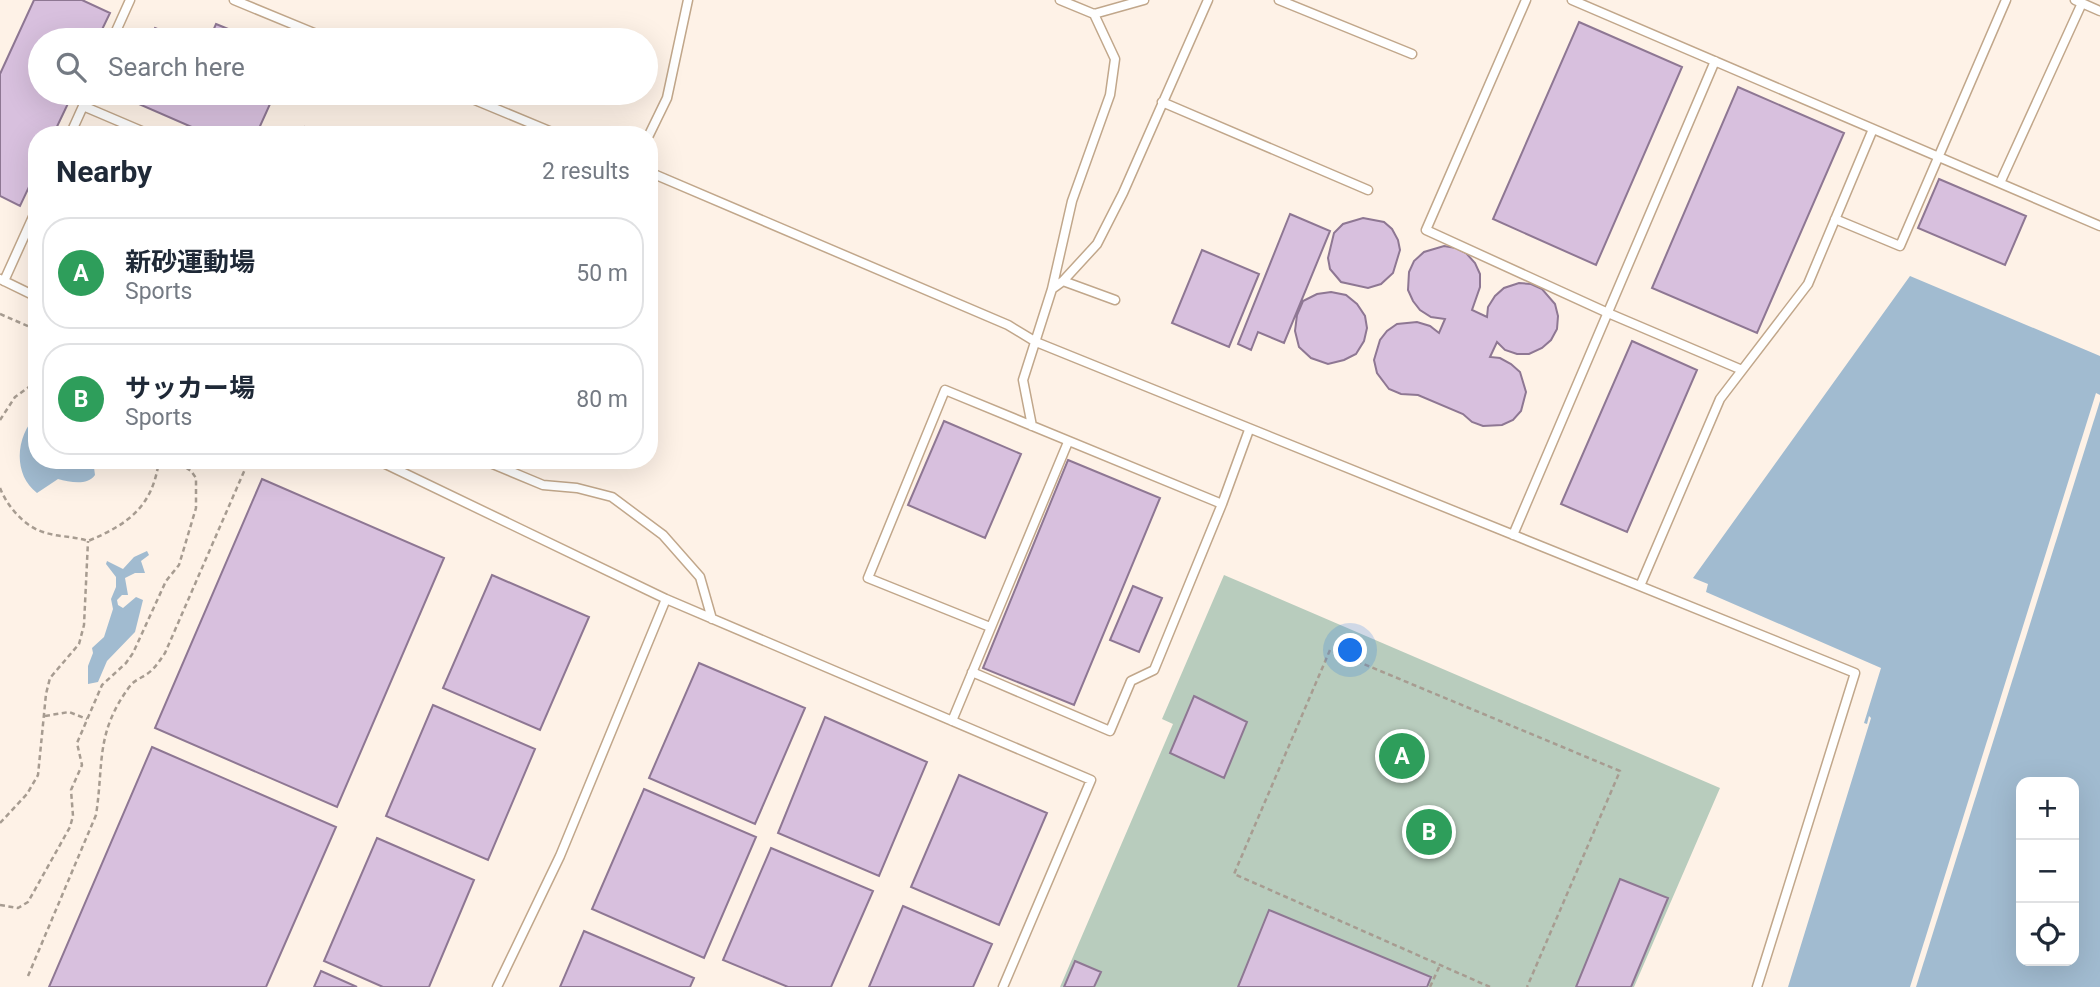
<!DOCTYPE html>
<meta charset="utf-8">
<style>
body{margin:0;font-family:Roboto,"Noto Sans JP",sans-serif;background:#f6f6f7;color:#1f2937}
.controls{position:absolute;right:21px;bottom:21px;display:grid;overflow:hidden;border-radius:14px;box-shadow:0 7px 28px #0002}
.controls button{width:63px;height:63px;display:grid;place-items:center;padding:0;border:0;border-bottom:2px solid #e0e1e3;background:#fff;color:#1f2937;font:35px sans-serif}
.you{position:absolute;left:1351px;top:651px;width:24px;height:24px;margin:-18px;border:5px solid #fff;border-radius:50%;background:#1a73e8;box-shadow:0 0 0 10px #1a73e833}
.badge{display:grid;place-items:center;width:46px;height:46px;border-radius:50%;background:#7c3aed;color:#fff;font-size:23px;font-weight:700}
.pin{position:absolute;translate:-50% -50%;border:4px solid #fff;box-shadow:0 2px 7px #0006}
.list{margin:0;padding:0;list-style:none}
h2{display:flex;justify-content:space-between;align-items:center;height:91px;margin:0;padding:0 28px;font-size:30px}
h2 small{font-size:23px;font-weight:400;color:#747a83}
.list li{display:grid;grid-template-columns:46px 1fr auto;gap:21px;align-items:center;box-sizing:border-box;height:112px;margin:0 14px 14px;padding:0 14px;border:2px solid #e0e1e3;border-radius:28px}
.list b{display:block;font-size:26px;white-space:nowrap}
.list p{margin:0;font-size:23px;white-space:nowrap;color:#747a83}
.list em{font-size:23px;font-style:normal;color:#747a83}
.icon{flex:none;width:38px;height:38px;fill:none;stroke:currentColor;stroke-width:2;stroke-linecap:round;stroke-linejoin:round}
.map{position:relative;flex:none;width:2100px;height:987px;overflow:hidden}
.search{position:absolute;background:#fff;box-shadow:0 7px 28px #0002;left:28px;top:28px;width:630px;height:77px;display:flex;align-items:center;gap:18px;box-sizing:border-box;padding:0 24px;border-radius:38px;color:#747a83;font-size:26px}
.panel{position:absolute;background:#fff;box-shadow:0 7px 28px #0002;left:28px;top:126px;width:630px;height:343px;border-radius:28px}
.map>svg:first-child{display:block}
.green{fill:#b8ccbd}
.water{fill:#a1bbd0;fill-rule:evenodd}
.pier{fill:#fef2e7}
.building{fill:#d8c0de;stroke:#8e7793;stroke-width:2}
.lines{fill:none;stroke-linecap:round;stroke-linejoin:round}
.lane-casing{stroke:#c1a78b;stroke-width:11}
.path{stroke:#a79c91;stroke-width:2.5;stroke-dasharray:5 3.5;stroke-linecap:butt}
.lane{stroke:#fff;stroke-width:8}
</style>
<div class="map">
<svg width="2100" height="987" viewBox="0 0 2100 987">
<rect width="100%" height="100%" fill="#fef2e7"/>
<path class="green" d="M1224,575L1720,788L1634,987H1060L1173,724L1162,719Z"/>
<path class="water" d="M1910,276L2100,356V987H1788L1871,718L1869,716L1867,724L1864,723L1881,668L1706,592L1708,584L1693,578ZM2021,782H2074V961H2021Z
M37,415V460H93L95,475C87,486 70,482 58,479L37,493C12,474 16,435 37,415Z
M147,551L149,555L141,561L145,573H135L125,578L128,595H122L117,600L118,605L123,608L136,597L143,600L135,632L107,661L98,682L88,684V666L93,653L92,648L104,637L113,609L111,599L116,587V577L106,564L107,561L123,569L134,557Z"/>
<path class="pier" d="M2096,393L2100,395V401L1916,987H1910Z"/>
<path class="building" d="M34,0H82L110,13L97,40H40V93H73L53,135H37V170L20,206L0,196V74Z
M1579,22L1682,67L1596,265L1493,219Z
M216,24L255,40H209Z
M155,28L184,40H150Z
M1738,87L1844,133L1757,333L1652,288Z
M127,93H275L256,135H210L125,98Z
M305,127L323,135H301Z
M1939,179L2026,216L2005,265L1918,228Z
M1290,214L1330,231L1284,343L1258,332L1251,350L1238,344Z
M1363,218L1384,222L1392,229L1398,240L1400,250L1393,273L1381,284L1368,288L1341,282L1330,269L1328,258L1334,233L1343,224Z
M1444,246L1456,248L1466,253L1475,263L1480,274V287L1472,310L1487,317L1488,307L1495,296L1504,288L1519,283L1531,284L1542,289L1555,304L1558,316L1557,329L1551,340L1542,348L1529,354H1517L1505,350L1497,342L1490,357L1500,358L1511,364L1520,372L1526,392L1521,411L1513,420L1502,425L1483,426L1472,422L1463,414L1418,395L1401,394L1389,389L1377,373L1374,360L1380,340L1387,331L1397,324L1417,322L1430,326L1439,333L1445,319L1431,317L1420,310L1413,301L1408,290L1409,272L1414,261L1424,252Z
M1202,250L1259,274L1229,347L1172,323Z
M1331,292L1346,295L1357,304L1365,316L1367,328L1364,341L1356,354L1344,360L1328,364L1311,358L1299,347L1295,331L1297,315L1303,301L1317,294Z
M1632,341L1697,370L1627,532L1561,504Z
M944,421L1021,454L985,538L908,505Z
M1068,460L1160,498L1074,705L983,668Z
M262,479L444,558L337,807L155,728Z
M492,575L589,617L540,730L443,688Z
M1133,586L1162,598L1139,652L1110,640Z
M699,663L805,708L755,824L649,778Z
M1194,696L1247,722L1224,778L1170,753Z
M433,705L535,749L488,860L386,816Z
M825,717L927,762L879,876L778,833Z
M152,747L336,827L266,987H49Z
M959,775L1047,813L999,925L911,887Z
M644,789L756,837L704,958L592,909Z
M377,838L474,880L429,987H383L324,961Z
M771,848L873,891L831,987H788L723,960Z
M1620,879L1668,898L1631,987H1576Z
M903,906L992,944L973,987H869Z
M1269,910L1431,977L1427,987H1238Z
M584,931L694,978L690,987H560Z
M1075,961L1101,972L1094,987H1064Z
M321,971L357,987H314Z"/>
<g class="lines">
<defs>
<path id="lane" d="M234,0L331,40
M1060,0L1094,14L1144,0
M1279,0L1412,54
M1526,0L1426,230L1608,313L1742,370
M1572,0L2100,226
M2075,0L2100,11
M112,40L130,0
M458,93L559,135
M1162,102L1368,190
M83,106L151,135
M70,135L89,93
M649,135L667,98L688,0
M649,172L1008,325L1036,342L1855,673L1757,987
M2000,183L2082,3
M1835,219L1900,246L2006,0
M0,279L37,297
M4,281L37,208
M1063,281L1115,300
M1052,289L1072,201L1110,95L1115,59L1094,14
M1032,426L1023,380L1052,289L1063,281L1097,244L1123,193L1208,0
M377,460L666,599L1091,780L1003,987
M483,460L543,485L577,488L612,497L663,535L700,577L712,619
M1513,535L1715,61
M1640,586L1720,399L1808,284L1873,129
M990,627L868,578L945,390L1222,504L1249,430
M972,672L1110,731L1131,681L1154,670L1222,504
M952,721L1068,442
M497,987L560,856L666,599"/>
</defs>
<use href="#lane" class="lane-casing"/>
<path class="path" d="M0,314L37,330
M0,420L15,397L37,381
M0,488C7,506 24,526 43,532C57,537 73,536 88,541C129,524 153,506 159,460
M45,716L69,712L87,719
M0,823L27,794L38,775L46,694L50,678L79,644L84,625L88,541
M0,905L18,908L28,902L70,827L73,816L71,790L82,765L77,743L102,685L126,663L133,653L166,581L179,565L196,508V478L191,471L174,460
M28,976L96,815C104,763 95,733 130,686C135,679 145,677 152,670C157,665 161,659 165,653L249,460
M1430,987L1440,965
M1490,987L1234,874L1330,650L1620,771L1527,987"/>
<use href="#lane" class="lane"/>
</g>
</svg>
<div class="controls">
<button>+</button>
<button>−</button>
<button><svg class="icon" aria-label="locate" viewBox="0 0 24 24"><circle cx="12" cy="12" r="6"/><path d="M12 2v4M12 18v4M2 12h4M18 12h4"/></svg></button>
</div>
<div class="you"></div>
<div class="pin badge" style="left:1402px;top:756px;background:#2e9e5b">A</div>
<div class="pin badge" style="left:1429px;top:832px;background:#2e9e5b">B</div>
<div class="search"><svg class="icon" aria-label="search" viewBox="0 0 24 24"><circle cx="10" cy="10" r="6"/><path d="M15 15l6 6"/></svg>Search here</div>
<section class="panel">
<h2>Nearby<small>2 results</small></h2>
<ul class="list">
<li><span class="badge" style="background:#2e9e5b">A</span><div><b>新砂運動場</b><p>Sports</p></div><em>50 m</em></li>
<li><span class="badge" style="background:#2e9e5b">B</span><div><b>サッカー場</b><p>Sports</p></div><em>80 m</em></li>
</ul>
</section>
</div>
